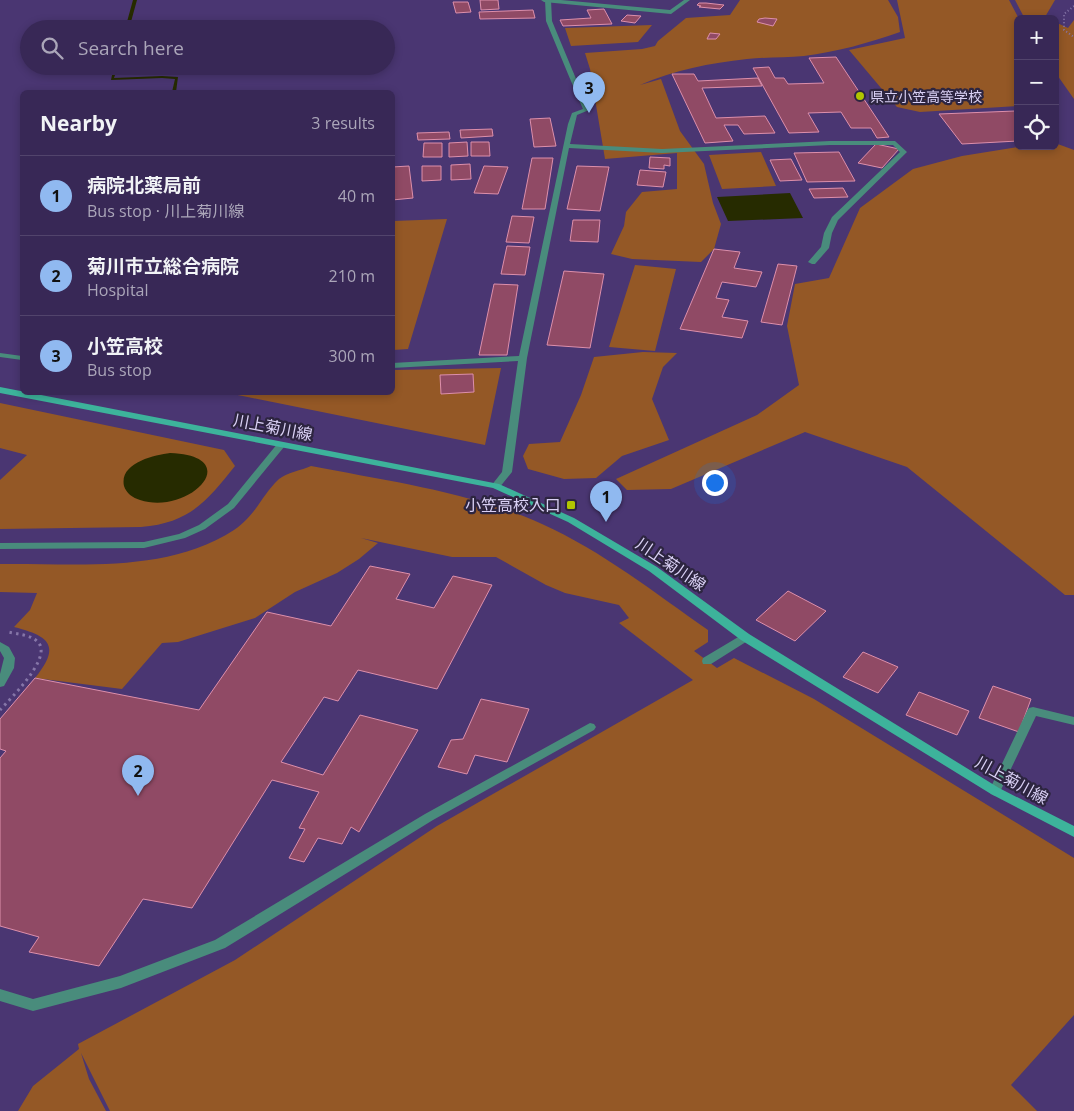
<!DOCTYPE html>
<meta charset="utf-8">
<style>
body{margin:0;font-family:"Open Sans","Noto Sans JP",sans-serif;background:#3f305c;color:#f1f3f6}
.controls{position:absolute;right:15px;top:15px;display:grid;overflow:hidden;border-radius:8px;box-shadow:0 2px 8px #0003}
.controls button{width:45px;height:45px;display:grid;place-items:center;padding:0;border:0;border-bottom:1px solid #52446c;background:#382856;color:#f1f3f6;font:25px sans-serif}
.you{position:absolute;left:714px;top:482px;width:18px;height:18px;margin:-12px;border:4px solid #fff;border-radius:50%;background:#1a73e8;box-shadow:0 0 0 8px #1a73e833}
.badge{display:grid;place-items:center;width:32px;height:32px;border-radius:50%;background:#90b9f0;color:#111;font-size:16px;font-weight:700}
.pin{position:absolute;translate:-50% -41px;filter:drop-shadow(0 1px 2px #0008)}
.pin::after{content:'';position:absolute;top:26px;width:18px;height:15px;background:inherit;clip-path:polygon(0 0,100% 0,50% 100%)}
.list{margin:0;padding:0;list-style:none}
h2{display:flex;justify-content:space-between;align-items:center;height:65px;margin:0;padding:0 20px;font-size:21px}
h2 small{font-size:16px;font-weight:400;color:#aba6b9}
.list li{display:grid;grid-template-columns:32px 1fr auto;gap:15px;align-items:center;box-sizing:border-box;height:80px;padding:0 20px;border-top:1px solid #52446c}
.list b{display:block;font-size:19px;white-space:nowrap}
.list p{margin:0;font-size:16px;white-space:nowrap;color:#aba6b9}
.list em{font-size:16px;font-style:normal;color:#aba6b9}
.icon{flex:none;width:28px;height:28px;fill:none;stroke:currentColor;stroke-width:2;stroke-linecap:round;stroke-linejoin:round}
.map{position:relative;flex:none;width:1074px;height:1111px;overflow:hidden}
.search{position:absolute;background:#382856;box-shadow:0 2px 8px #0003;left:20px;top:20px;width:375px;height:55px;display:flex;align-items:center;gap:12px;box-sizing:border-box;padding:0 18px;border-radius:28px;color:#aba6b9;font-size:19px}
.panel{position:absolute;background:#382856;box-shadow:0 2px 8px #0003;left:20px;top:90px;width:375px;height:305px;border-radius:8px}
.map>svg:first-child{display:block}
.green{fill:#945826}
.water{fill:#262b00}
.lines{fill:none;stroke-linecap:round;stroke-linejoin:round}
.stream{fill:#262b00;fill-rule:evenodd}
.building{fill:#904a65;stroke:#dd8fab}
.path-far1{stroke:#8676a8;stroke-width:2;stroke-dasharray:1 2.5;stroke-linecap:butt}
.path{stroke:#8676a8;stroke-width:3;stroke-dasharray:2.5 4;stroke-linecap:butt}
.service{fill:#498c7c;fill-rule:evenodd}
.minor{fill:#498c7c;fill-rule:evenodd}
.tertiary{fill:#498c7c;fill-rule:evenodd}
.secondary{fill:#3db39b;fill-rule:evenodd}
.poi-dot{fill:#b1c500;stroke:#2d2540;stroke-width:2}
.labels{text-anchor:middle;dominant-baseline:central;stroke-width:4.5;stroke-linejoin:round;paint-order:stroke}
.far-poi-label{font-size:14px;fill:#dad1f5;stroke:#2d2540;text-anchor:start}
.street-label{font-size:16px;fill:#dad1f5;stroke:#2d2540}
.poi-label{font-size:16px;fill:#dad1f5;stroke:#2d2540;text-anchor:end}
</style>
<div class="map">
<svg width="1074" height="1111" viewBox="0 0 1074 1111">
<rect width="100%" height="100%" fill="#4a3672"/>
<path class="green" d="M740,0H888L898,17L900,32C869,43 836,52 804,56C785,58 766,57 747,59C710,63 674,70 640,85L661,79L680,131L704,164L713,203L721,224L714,249L701,262L632,259L611,254L624,226L626,212L642,192L677,189V153L605,159L590,69L585,53L642,49L655,46L658,41L686,18L730,15Z
M897,0H1009L1019,19L1018,106L920,112L897,107L849,50L905,38Z
M1015,0H1055L1045,17L1049,19H1025Z
M1074,20V99L1055,72V22L1068,28Z
M652,25L638,42L571,46L565,28Z
M1055,143L1074,150V595H1065L907,467L805,432L671,489L627,490L616,479L757,415L799,385L787,326L795,284L829,278L860,208L913,169L962,156L1024,146H1055Z
M761,152L776,186L722,189L709,155Z
M447,219L408,349L393,350V221Z
M635,265L676,269L655,351L609,347Z
M643,352L677,353L663,367L652,399L669,440L622,456L596,478L564,479L528,469L523,456L529,444L560,442L581,395L594,357Z
M501,368L485,445L228,393L392,392L393,370Z
M0,403L224,450L235,466C207,501 190,523 141,527L0,529V480L27,455L0,448Z
M311,466C388,481 470,492 542,524C602,551 655,593 708,630V642L694,651L717,668L734,658L814,699L1074,858V1015L1011,1085L1037,1111H110L81,1053L89,1079L106,1111H18L33,1086L79,1049L78,1044L235,960L437,826L693,680L619,623L629,618L619,605L565,593L546,585L496,557H452L361,538L378,543L359,559L337,573L295,592L255,618L178,642L162,643L122,689L35,678C61,646 50,636 14,627L30,610L37,593L0,592V564C78,563 165,574 234,530C257,514 261,496 279,479C286,473 302,470 311,466Z"/>
<path class="water" d="M790,193L803,218L728,221L717,197Z
M170,453C247,456 189,516 140,500C133,498 126,493 124,486C119,463 154,455 170,453Z"/>
<g class="lines">
<path class="stream" d="M133,0H137L129,29H125Z
M114,66H118L114,78L162,76L178,77L176,92H172L175,79L162,78L111,80Z"/>
</g>
<path class="building" d="M480,0H498L499,9L481,10Z
M453,2H468L471,12L456,13Z
M699,3H706L724,5L720,9L699,7L701,6L697,5Z
M604,9L612,24L563,26L560,20L591,18L587,10Z
M533,10L535,18L480,19L479,12Z
M627,15L641,16L635,23L621,21Z
M765,18L777,19L773,26L757,22L759,19Z
M710,33L720,34L716,39H707Z
M836,57L889,137L877,138L871,128H851L841,112L808,113L819,132L789,133L753,68L769,67L775,78H784L788,84L824,83L809,58Z
M672,74H694L698,81L758,78L762,86L702,88L716,118L765,116L775,133L744,134L738,125H724L733,141L705,143Z
M1015,111L1018,114V141L962,144L939,114Z
M550,118L556,146L534,147L530,119Z
M492,129L493,136L461,138L460,130Z
M449,132L450,139L418,140L417,133Z
M467,142L468,156L449,157V143Z
M471,142H489L490,156H471Z
M424,143H442V157H423Z
M876,144L899,149L882,168L858,163Z
M839,152L855,181L807,182L794,153Z
M650,157L670,158V166L664,165V169L649,168Z
M532,158H553L545,209H522Z
M791,159L802,180L780,181L770,160Z
M470,164L471,179L451,180V165Z
M409,166L413,198L392,200V167Z
M422,166H441V180L422,181Z
M484,166L508,167L498,194L474,193Z
M577,166L609,167L600,211L567,209Z
M640,170L666,172L663,187L637,185Z
M843,188L848,197L814,198L809,189Z
M512,216L534,217L529,243L506,242Z
M573,220H600L598,242L570,241Z
M507,246L530,247L525,275L501,274Z
M714,249L740,252L734,268L762,272L756,287L722,282L716,298L729,300L722,317L748,321L742,338L680,329Z
M778,264L797,266L782,325L761,322Z
M564,271L604,274L590,348L547,345Z
M494,284L518,285L507,355H479Z
M473,374L474,392L441,394L440,375Z
M370,566L410,574L396,599L434,608L453,576L492,585L437,689L358,670L338,701L324,697L281,762L323,775L360,715L418,730L359,832L351,827L342,844L318,838L304,862L289,858L305,829L299,828L319,792L272,780L192,908L143,899L99,966L29,952L39,937L0,926V758L6,751L0,749V719L35,678L199,710L267,612L331,626Z
M788,591L826,611L795,641L756,620Z
M863,652L898,667L878,693L843,677Z
M993,686L1031,699L1019,732L979,718Z
M919,692L969,711L957,735L906,715Z
M481,699L529,709L507,762L475,755L467,774L438,767L451,740L463,739Z"/>
<g class="lines">
<path class="path-far1" d="M1074,6L1064,14V30L1074,37"/>
<path class="path" d="M0,710C11,698 48,662 40,645C35,635 17,634 8,632"/>
<path class="service" d="M281,442L286,445L284,447L234,508L205,529L185,538L144,548L0,549V543L144,542L179,534L199,525L228,504L278,443Z
M745,633L749,634L750,637L749,640L711,664H703L702,661L703,658Z
M0,642L9,647L15,658L14,668L4,686L0,687V674L4,658L0,651Z
M590,723L594,724L596,727L594,730L433,820L225,948L121,988L33,1011L0,1001V989L33,999L120,976L215,940L425,814Z"/>
<path class="minor" d="M541,0H561L670,10L684,0H690L671,14L544,2Z
M571,72L574,74L589,110L577,115L570,144L662,149L830,141H895L907,152L838,220L832,233L829,248L815,264H812L808,262L821,247L824,233L832,217L900,152L893,145H830L662,153L569,148L527,358L512,472L499,488L496,489L491,486L502,472L518,361L392,368V363L519,356L568,124L572,113L583,109L568,74Z
M0,353L22,356V360L0,357Z
M1033,707L1074,717V725L1036,716L999,794L995,796L991,794L989,791L1027,711L1029,708Z"/>
<path class="tertiary" d="M545,0H551L552,21L574,74L573,75L568,74L546,21Z"/>
<path class="secondary" d="M0,387L499,484L574,518L657,567L749,634L999,788L1074,826V837L991,794L741,640L649,571L568,522L493,488L0,393Z"/>
</g>
<g class="poi-dot">
<circle cx="860" cy="96" r="5"/>
<rect x="566" y="500" width="10" height="10" rx="2.5"/>
</g>
<g class="labels">
<g class="far-poi-label">
<text x="870" y="96">県立小笠高等学校</text>
</g>
<g class="street-label">
<text transform="translate(273 427) rotate(11)">川上菊川線</text>
<text transform="translate(671 564) rotate(34)">川上菊川線</text>
<text transform="translate(1012 780) rotate(29)">川上菊川線</text>
</g>
<g class="poi-label">
<text x="561" y="505">小笠高校入口</text>
</g>
</g>
</svg>
<div class="controls">
<button>+</button>
<button>−</button>
<button><svg class="icon" aria-label="locate" viewBox="0 0 24 24"><circle cx="12" cy="12" r="6"/><path d="M12 2v4M12 18v4M2 12h4M18 12h4"/></svg></button>
</div>
<div class="you"></div>
<div class="pin badge" style="left:606px;top:522px">1</div>
<div class="pin badge" style="left:138px;top:796px">2</div>
<div class="pin badge" style="left:589px;top:113px">3</div>
<div class="search"><svg class="icon" aria-label="search" viewBox="0 0 24 24"><circle cx="10" cy="10" r="6"/><path d="M15 15l6 6"/></svg>Search here</div>
<section class="panel">
<h2>Nearby<small>3 results</small></h2>
<ul class="list">
<li><span class="badge">1</span><div><b>病院北薬局前</b><p>Bus stop · 川上菊川線</p></div><em>40 m</em></li>
<li><span class="badge">2</span><div><b>菊川市立総合病院</b><p>Hospital</p></div><em>210 m</em></li>
<li><span class="badge">3</span><div><b>小笠高校</b><p>Bus stop</p></div><em>300 m</em></li>
</ul>
</section>
</div>
